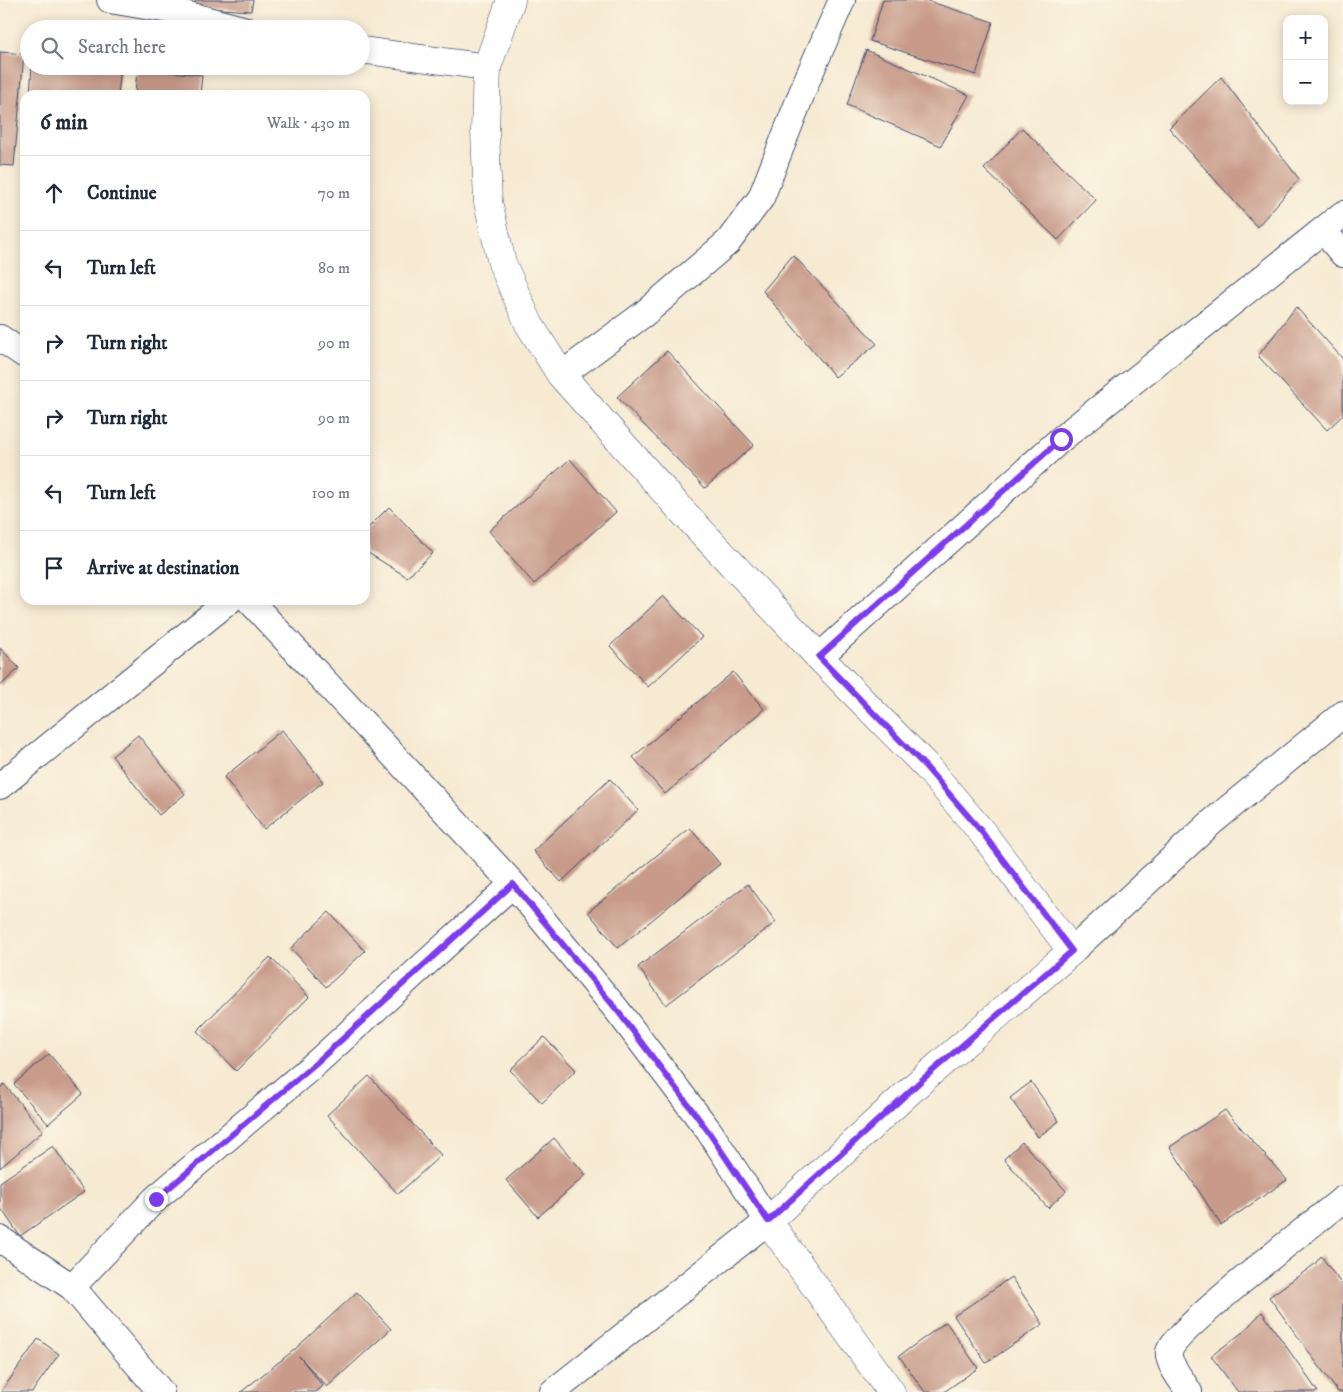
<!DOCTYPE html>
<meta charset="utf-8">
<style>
body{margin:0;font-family:"IM FELL DW Pica",serif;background:#f6f6f7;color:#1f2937}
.controls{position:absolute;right:15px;top:15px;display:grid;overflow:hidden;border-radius:10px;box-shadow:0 2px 12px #0003}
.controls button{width:45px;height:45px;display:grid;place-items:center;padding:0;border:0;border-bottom:1px solid #e0e1e3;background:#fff;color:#1f2937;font:25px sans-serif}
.stop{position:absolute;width:15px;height:15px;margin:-11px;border:4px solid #7c3aed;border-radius:50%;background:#fff}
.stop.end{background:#7c3aed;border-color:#fff;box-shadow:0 1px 5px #0008}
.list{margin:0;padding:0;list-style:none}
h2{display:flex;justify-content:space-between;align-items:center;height:65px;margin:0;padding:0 20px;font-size:21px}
h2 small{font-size:16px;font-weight:400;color:#747a83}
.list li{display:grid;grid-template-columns:32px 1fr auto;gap:15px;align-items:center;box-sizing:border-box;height:75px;padding:0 20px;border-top:1px solid #e0e1e3}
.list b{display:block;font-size:19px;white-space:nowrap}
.list em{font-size:16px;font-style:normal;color:#747a83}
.icon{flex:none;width:28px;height:28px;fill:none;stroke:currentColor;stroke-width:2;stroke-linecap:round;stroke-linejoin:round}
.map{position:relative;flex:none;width:1343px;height:1392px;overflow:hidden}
.search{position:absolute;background:#fff;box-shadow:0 2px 12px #0003;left:20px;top:20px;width:350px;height:55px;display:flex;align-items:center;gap:12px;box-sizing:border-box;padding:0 18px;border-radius:28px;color:#747a83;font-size:19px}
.panel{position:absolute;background:#fff;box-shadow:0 2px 12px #0003;left:20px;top:90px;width:350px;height:515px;border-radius:15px}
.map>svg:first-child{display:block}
.building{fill:#c79a89}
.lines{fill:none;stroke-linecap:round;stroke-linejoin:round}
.minor-casing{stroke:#3c4b6f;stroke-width:28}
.tertiary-casing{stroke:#3c4b6f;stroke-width:29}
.minor{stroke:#fff;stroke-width:26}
.tertiary{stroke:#fff;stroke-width:28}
.route{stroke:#7c3aed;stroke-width:6}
</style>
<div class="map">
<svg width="1343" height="1392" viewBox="0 0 1343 1392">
<rect width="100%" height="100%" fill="#fcf5e5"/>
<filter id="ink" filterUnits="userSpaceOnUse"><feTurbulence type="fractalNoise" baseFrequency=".02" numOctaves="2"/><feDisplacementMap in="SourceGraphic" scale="10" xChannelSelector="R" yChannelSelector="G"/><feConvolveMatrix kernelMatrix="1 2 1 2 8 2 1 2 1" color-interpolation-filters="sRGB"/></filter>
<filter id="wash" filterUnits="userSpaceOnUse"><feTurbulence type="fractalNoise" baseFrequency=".0096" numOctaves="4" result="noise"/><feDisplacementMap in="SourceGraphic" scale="20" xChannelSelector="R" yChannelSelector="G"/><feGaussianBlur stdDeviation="1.12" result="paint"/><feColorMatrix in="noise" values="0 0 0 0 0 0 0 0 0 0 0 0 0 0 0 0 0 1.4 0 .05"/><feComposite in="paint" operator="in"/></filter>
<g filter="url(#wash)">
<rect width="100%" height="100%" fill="#f6ead2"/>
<g id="blocks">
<path class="building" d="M196,0H253L251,11L194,7Z
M883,0H925L993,22L976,75L870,41Z
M866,50L969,95L941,146L847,105Z
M0,52L24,54L14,166L0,165Z
M32,66H98L121,68L118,95H30Z
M137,69L202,75L200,95H135Z
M1221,77L1299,179L1257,227L1169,128Z
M1022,128L1096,200L1058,240L984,169Z
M793,255L877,344L835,377L763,291Z
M1296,307L1343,359V415L1327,430L1258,356Z
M667,351L754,445L705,488L617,397Z
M570,459L616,512L534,584L489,531Z
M389,507L433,553L407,577L365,551V531Z
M663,596L702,637L648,687L610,646Z
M0,648L19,668L0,686Z
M733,672L764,709L665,794L633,757Z
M282,730L323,782L264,829L224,777Z
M138,735L185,794L159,815L112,756Z
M610,779L638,810L561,882L533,851Z
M690,828L720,864L618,948L588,912Z
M748,884L776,922L666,1005L638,967Z
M329,912L365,951L326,987L291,948Z
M270,957L309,997L236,1071L197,1031Z
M544,1037L576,1070L542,1103L510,1070Z
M49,1054L83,1094L48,1124L14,1084Z
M369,1076L441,1155L398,1194L327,1115Z
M1031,1082L1059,1121L1038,1137L1010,1098Z
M4,1084L43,1131L0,1168V1088Z
M1225,1110L1287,1180L1221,1225L1170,1147Z
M554,1138L586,1175L538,1217L506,1180Z
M1022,1142L1066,1191L1048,1208L1004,1159Z
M53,1146L84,1192L20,1236L0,1207V1182Z
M1321,1256L1343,1286V1392H1338L1269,1297L1315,1264Z
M1011,1277L1043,1324L986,1363L954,1316Z
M357,1292L391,1329L327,1387L299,1356L323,1386L316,1392H241L294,1350Z
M1262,1312L1318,1392H1238L1211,1356L1243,1332Z
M946,1322L978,1368L944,1392H925L899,1356Z
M38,1339L59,1354L32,1392H1Z"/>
</g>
</g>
<g filter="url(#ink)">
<use href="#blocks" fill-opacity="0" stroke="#3c4b6f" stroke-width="1"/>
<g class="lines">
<defs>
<path id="minor" d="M110,0L169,10L243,29
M361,50L487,67
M1323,230L1343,254
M0,338L25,355
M561,375L645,313L728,242L761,198L807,80L842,0
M249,600L513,884L617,1010L709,1131L768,1221L553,1392
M819,657L1061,439L1343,214
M0,786L230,600
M1072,951L1212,822L1343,714
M0,1239L72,1287L161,1392
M72,1287L155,1199L316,1063L513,884
M1189,1392C1184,1383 1167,1363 1169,1352C1174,1330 1317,1221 1343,1199"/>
<path id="tertiary" d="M511,0L487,67L485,132L488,202L502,263L529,324L561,375L682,511L819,657L927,767L981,831L1072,951L923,1079L768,1221L891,1392"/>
</defs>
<use href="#minor" class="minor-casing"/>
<use href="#tertiary" class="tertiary-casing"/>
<use href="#minor" class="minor"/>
<use href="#tertiary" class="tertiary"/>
</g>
</g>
<g class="lines" filter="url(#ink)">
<path class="route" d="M156,1199L316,1063L513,884L617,1010L708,1131L768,1221L923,1079L1072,951L981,831L926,767L819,657L1061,439"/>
</g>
</svg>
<div class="controls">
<button>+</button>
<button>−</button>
</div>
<div class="stop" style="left:1061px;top:439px"></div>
<div class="stop end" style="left:156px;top:1199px"></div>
<div class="search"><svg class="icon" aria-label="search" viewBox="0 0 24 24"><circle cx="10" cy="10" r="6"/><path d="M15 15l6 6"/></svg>Search here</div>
<section class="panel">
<h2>6 min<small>Walk · 430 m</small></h2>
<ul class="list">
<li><svg class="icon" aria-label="ahead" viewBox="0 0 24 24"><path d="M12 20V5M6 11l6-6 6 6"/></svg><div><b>Continue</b></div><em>70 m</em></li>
<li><svg class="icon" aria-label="left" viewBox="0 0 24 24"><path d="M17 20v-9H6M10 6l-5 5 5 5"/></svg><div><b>Turn left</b></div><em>80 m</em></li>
<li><svg class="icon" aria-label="right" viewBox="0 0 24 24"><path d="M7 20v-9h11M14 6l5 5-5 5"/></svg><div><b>Turn right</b></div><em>90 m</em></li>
<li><svg class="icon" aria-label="right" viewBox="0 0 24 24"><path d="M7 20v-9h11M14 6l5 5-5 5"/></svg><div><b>Turn right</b></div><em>90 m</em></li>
<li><svg class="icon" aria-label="left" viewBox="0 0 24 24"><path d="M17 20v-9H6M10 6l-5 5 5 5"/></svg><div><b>Turn left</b></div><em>100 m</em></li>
<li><svg class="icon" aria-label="arrive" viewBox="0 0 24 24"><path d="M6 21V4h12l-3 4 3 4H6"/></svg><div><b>Arrive at destination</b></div></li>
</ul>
</section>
</div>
